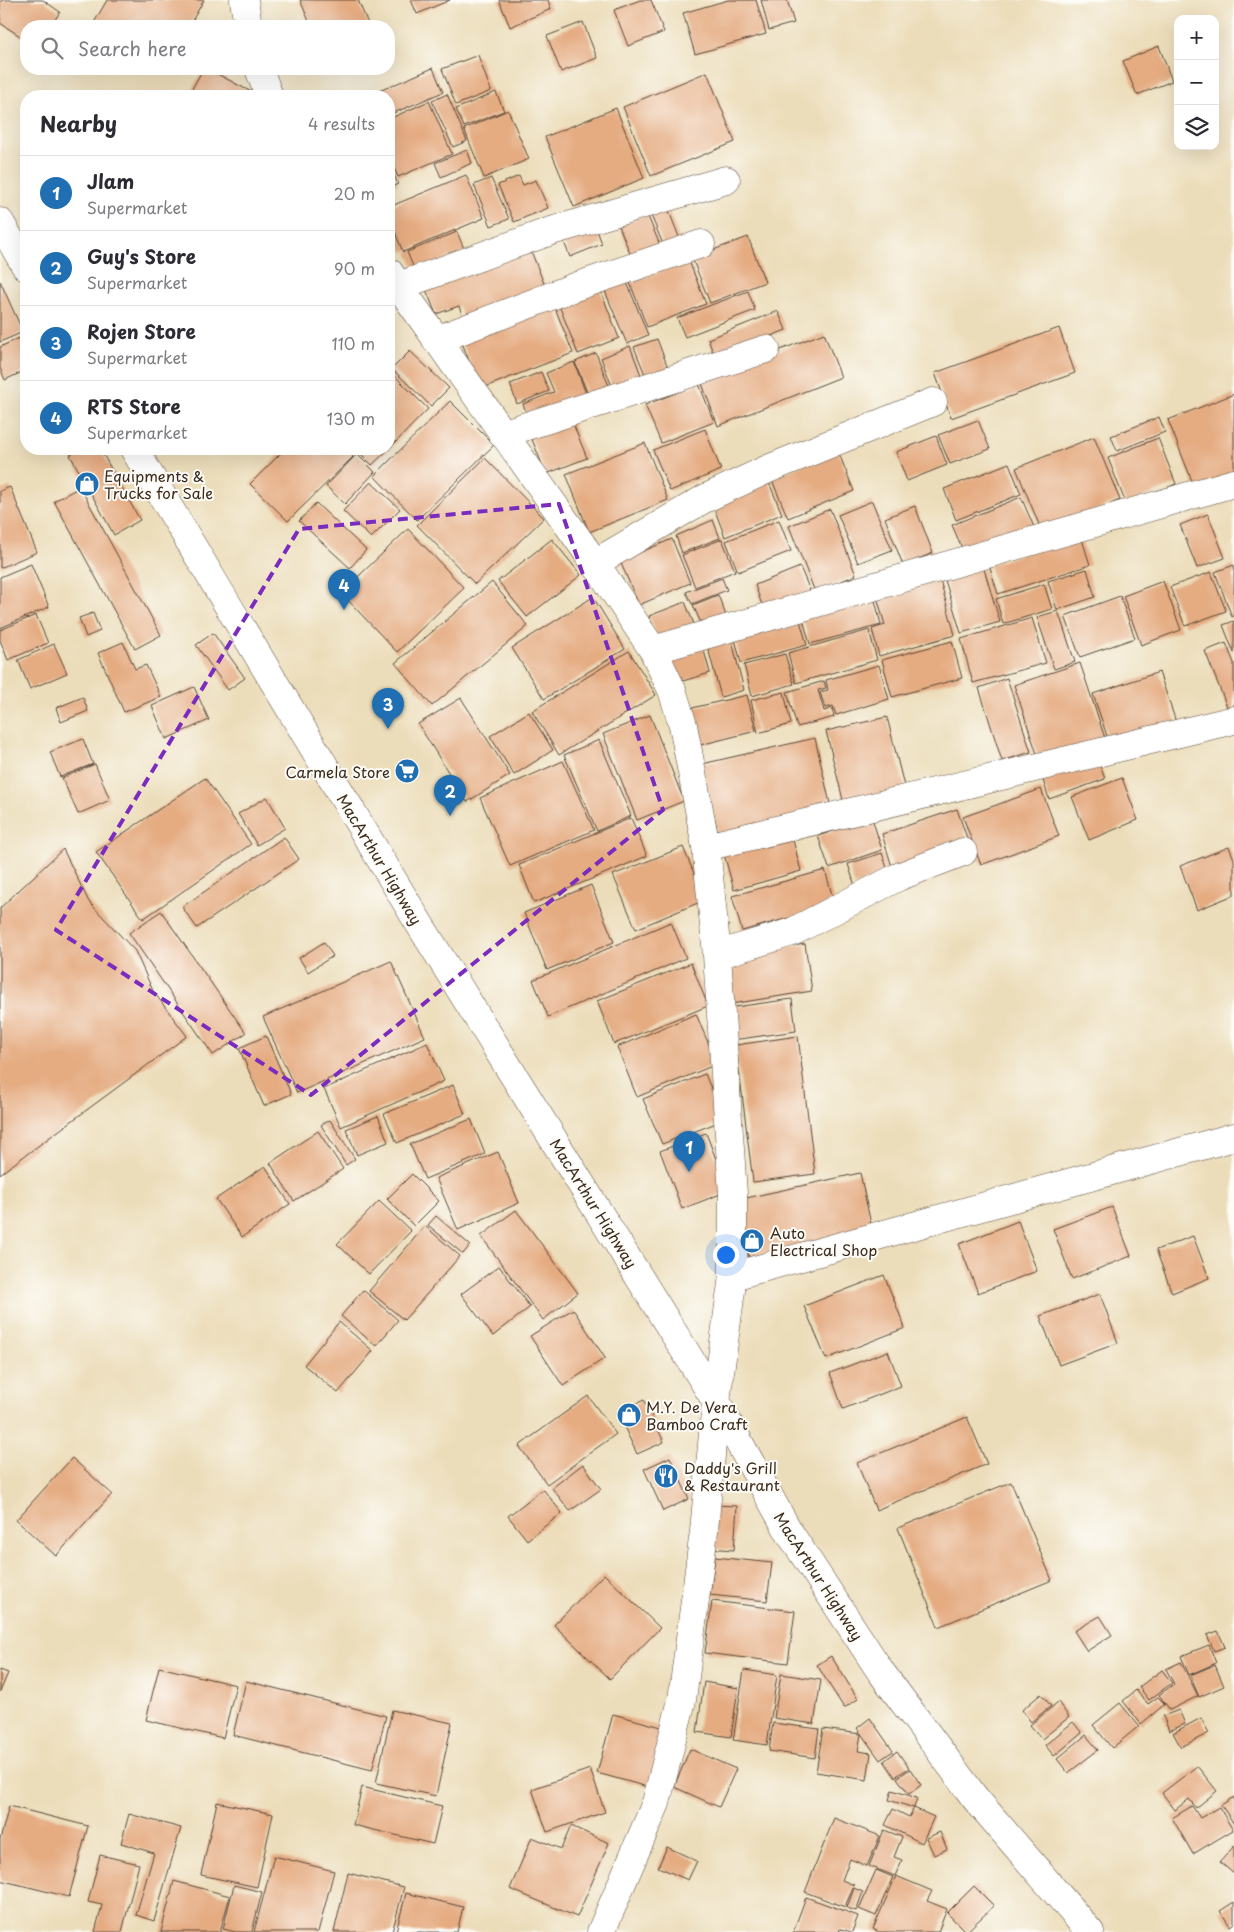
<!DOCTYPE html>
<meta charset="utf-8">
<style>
body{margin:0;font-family:"Playpen Sans",sans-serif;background:#f7f7f7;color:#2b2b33}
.controls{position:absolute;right:15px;top:15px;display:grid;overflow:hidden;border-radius:10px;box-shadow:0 5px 20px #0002}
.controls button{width:45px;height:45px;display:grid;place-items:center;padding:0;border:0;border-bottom:1px solid #e1e1e2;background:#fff;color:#2b2b33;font:25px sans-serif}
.you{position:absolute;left:725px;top:1254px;width:18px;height:18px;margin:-12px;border:4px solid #fff;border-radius:50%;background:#1a73e8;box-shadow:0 0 0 8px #1a73e833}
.badge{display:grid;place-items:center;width:32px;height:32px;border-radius:50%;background:#1f6fb2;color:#fff;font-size:16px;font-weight:700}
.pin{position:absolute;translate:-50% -41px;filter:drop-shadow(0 1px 2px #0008)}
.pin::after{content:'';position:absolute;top:26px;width:18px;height:15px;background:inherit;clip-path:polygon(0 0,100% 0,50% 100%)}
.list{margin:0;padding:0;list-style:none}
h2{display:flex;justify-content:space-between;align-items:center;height:65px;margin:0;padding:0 20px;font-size:21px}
h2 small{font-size:16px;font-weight:400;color:#7c7c81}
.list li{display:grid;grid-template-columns:32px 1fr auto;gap:15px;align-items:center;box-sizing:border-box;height:75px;padding:0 20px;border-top:1px solid #e1e1e2}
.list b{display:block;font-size:19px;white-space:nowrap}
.list p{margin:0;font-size:16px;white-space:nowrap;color:#7c7c81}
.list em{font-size:16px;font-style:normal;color:#7c7c81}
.icon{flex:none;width:28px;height:28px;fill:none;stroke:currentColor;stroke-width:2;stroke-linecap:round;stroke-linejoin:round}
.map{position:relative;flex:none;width:1234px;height:1932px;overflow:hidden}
.search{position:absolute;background:#fff;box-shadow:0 5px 20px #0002;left:20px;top:20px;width:375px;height:55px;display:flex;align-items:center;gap:12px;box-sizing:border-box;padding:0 18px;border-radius:20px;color:#7c7c81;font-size:19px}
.panel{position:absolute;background:#fff;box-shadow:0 5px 20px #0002;left:20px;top:90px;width:375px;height:365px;border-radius:20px}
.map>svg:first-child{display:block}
.building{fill:#e5ac82}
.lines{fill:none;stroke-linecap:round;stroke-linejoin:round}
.minor-casing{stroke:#564535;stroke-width:29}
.highway-casing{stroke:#564535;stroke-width:29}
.minor{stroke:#fff;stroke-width:28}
.highway{stroke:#fff;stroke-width:28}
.marked{fill:none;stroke:#7b2cbf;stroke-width:4;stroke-dasharray:10 6;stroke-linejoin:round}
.labels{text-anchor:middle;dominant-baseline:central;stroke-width:4;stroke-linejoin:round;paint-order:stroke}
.poi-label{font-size:15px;fill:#3b2a1e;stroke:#fdfcf7;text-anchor:start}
.street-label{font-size:15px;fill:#3b2a1e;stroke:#fdfcf7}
</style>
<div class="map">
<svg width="1234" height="1932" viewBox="0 0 1234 1932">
<rect width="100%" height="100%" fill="#fdfcf7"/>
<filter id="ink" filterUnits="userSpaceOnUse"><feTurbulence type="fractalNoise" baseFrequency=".02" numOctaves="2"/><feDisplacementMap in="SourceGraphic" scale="10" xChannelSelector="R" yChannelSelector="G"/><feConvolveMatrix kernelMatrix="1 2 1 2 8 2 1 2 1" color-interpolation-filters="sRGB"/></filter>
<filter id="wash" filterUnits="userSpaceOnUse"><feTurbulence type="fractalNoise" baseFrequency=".0096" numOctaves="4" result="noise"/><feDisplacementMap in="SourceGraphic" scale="20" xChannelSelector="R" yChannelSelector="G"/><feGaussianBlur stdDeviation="1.12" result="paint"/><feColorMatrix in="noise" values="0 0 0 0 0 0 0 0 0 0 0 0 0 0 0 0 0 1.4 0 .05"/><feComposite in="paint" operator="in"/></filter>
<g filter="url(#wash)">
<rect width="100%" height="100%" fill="#ecddba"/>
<g id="blocks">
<path class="building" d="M2,0H43L60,12L51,26H26V40L0,23V2Z
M107,0H204L189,26H92Z
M300,0H358L369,26H311Z
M411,0H450L417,14Z
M499,0H548L551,9L510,27Z
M640,0H651L664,32L628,46L614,10Z
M728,0H756L766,34L695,54L683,13Z
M761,0H787L794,23L769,30Z
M583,22L597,58L561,72L547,36Z
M1159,46L1172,81L1137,95L1123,61Z
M478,55L491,91L456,105L442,69Z
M433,68L443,92L389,115V96H372V94Z
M203,69H208L259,96H188Z
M707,72L735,142L651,176L623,107Z
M496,92L504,111L464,127L456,109Z
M447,94L467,141L453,147L432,101Z
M429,101L452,154L398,177L389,157V119Z
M616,108L644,178L574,207L545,137Z
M508,110L529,159L484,178L464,129Z
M467,150L472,163L441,177L435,163Z
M389,164L398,184L389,188Z
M466,175L484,218L403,252L389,217V207Z
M519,176L523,185L536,180L548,208L514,222L498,185Z
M491,178L509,219L491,226L474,185Z
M667,206L681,242L665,249L650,213Z
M647,214L662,250L633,261L619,226Z
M597,230L602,244L570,257L564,242Z
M457,232L465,251L415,271L407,252Z
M748,237L765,282L710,303L692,258Z
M529,246L547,291L465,323L459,306L436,314L425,287Z
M689,261L706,304L647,327L630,283Z
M624,275L648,335L627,344L602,284Z
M0,281L23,332L0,342Z
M598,284L619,338L578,354L557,300Z
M748,291L755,310L685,337L677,318Z
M553,303L573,353L480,389L461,340Z
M778,311L786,330L715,358L708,339Z
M1059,328L1075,373L951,418L935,373Z
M824,333L841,377L718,426L701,381Z
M26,335V370L5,380L0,368V347Z
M657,339L670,373L648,382L634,347Z
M630,346L644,383L615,394L601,358Z
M410,351L449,388L431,406L392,369Z
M596,353L611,391L590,400L575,362Z
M574,362L588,399L527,415L523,404L554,392L546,373Z
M389,370L428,409L389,449Z
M541,372L549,391L517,404L510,384Z
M699,384L714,422L661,443L645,405Z
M1234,394V475L1196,491L1168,420Z
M450,401L494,445L417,520L374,476Z
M570,416L587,458L546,474L529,432Z
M1159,417L1165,432L1117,451L1111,436Z
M978,420L990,449L950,464L938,435Z
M705,429L721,470L670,491L653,450Z
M936,436L947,465L907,481L896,452Z
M1094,437L1120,500L1042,532L1016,468Z
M1158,438L1176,484L1126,504L1108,458Z
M645,443L668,500L589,532L566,474Z
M81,449H100L140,520L114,535L70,455Z
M285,449H345L353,457L288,521L250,484Z
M356,449H389L372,465Z
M838,451L854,491L788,518L771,478Z
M357,454L375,472L345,504L326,486Z
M485,458L544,518L475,584L417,525Z
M1009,463L1021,494L956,520L944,489Z
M768,480L782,514L725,537L712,503Z
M371,482L400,509L371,538L343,511Z
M10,487L37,552L0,568V491Z
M80,487L161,635L135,649L54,501Z
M1021,497L1034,527L965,555L952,525Z
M872,501L892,550L858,563L838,515Z
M316,503L366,550L350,568L299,521Z
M915,506L933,553L903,565L885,518Z
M830,509L856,575L815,592L789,526Z
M1208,514L1225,558L1197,568L1180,525Z
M713,520L720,538L682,553L676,536Z
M779,520L791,551L738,572L726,541Z
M408,529L464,588L397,652L341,593Z
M1081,536L1090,565L998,594L989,565Z
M552,539L581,575L527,617L498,581Z
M672,539L690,583L639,605L620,561Z
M722,539L735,571L695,587L682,555Z
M31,564L49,607L0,628V577Z
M1234,565V616L1232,617L1215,572Z
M800,567L811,593L764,611L755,585Z
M984,569L1000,622L961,633L945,580Z
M1087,569L1095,597L1057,610L1048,581Z
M1211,572L1226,611L1185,626L1170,587Z
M722,578L727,590L692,604L686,592Z
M940,580L955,635L879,656L872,629L885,625L877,597Z
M1163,581L1181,630L1141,645L1123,596Z
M492,582L528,626L432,706L395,663Z
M1044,584L1052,609L1003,624L996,599Z
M718,595L727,618L703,628L693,605Z
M874,596L881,625L810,644L802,616Z
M1120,596L1135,638L1080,657L1065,616Z
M593,597L625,649L544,699L512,648Z
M685,602L696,629L660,643L649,616Z
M1058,611L1075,662L1054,669L1037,617Z
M93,613L100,631L86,637L79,618Z
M36,615L48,643L8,660L0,640V630Z
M799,617L807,645L741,663L734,635Z
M1032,618L1046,663L973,683L961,639Z
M1234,621V653L1223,625Z
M869,630L877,660L796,683L788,653Z
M213,633L245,678L228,690L196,645Z
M731,637L744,690L721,697L707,644Z
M952,641L962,678L892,697L882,660Z
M123,642L135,669L146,665L161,697L124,712L98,653Z
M702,643L710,673L676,683L668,652Z
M1226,643L1234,663V710L1229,712L1205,651Z
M54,644L67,673L30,689L18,660Z
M629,651L656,695L559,755L532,711Z
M785,654L794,684L752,696L744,665Z
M1080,663L1105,738L1039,760L1014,685Z
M879,665L889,699L836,715L833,706L825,708L820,692L828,690L826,680Z
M1159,672L1176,722L1110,745L1093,694Z
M1007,678L1031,752L1002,761L979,688Z
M824,681L826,688L818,690L824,711L832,708L834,717L797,727L787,692Z
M194,687L209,720L166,739L152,706Z
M784,692L791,724L758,733L751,700Z
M747,695L756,731L700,745L692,708Z
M83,697L88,711L61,722L56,708Z
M461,698L510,775L467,802L418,724Z
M529,712L553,750L514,775L490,736Z
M650,715L684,801L637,820L603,734Z
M887,717L905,790L844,804L826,731Z
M815,738L831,808L718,833L702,764Z
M83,739L93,764L60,777L50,752Z
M599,740L631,816L597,831L564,755Z
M1097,757L1105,779L1049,799L1042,777Z
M563,761L594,830L510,866L480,798Z
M95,764L110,800L78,814L62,778Z
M205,778L251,844L143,919L96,852Z
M1122,778L1138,820L1089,840L1072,797Z
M1041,789L1059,836L981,865L963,817Z
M267,797L285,828L257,845L238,814Z
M957,809L969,844L893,870L882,834Z
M631,818L647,856L534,903L519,865Z
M872,818L882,850L829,868L818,836Z
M792,836L801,871L734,890L724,854Z
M284,837L299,859L197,928L182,907Z
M683,847L705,900L636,929L613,875Z
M1229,847L1234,859V895L1197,910L1180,866Z
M63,849L89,902L135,951L153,991L187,1036L0,1174V908Z
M882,853L889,874L855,886L848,864Z
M825,870L835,905L742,931L732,896Z
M591,885L614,942L547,970L524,913Z
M161,911L246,1033L213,1055L129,933Z
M671,922L686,958L548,1017L533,980Z
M324,942L333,956L308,972L299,958Z
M805,944L812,991L731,1004L724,957Z
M391,961L425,1037L297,1093L263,1017Z
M691,963L708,1006L614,1044L597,1001Z
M792,999L796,1031L733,1040L728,1008Z
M696,1014L717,1064L637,1097L617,1047Z
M266,1036L291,1094L264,1106L239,1048Z
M798,1036L815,1174L753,1182L736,1045Z
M427,1043L444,1081L341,1127L324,1089Z
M705,1074L724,1120L662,1144L643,1099Z
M453,1085L465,1114L397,1143L384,1114Z
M378,1116L388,1142L357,1155L346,1129Z
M471,1119L485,1154L425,1179L410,1144Z
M330,1120L355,1159L346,1165L321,1125Z
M318,1131L343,1169L294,1201L270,1163Z
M706,1133L728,1191L682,1209L660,1151Z
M498,1152L519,1203L458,1230L436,1178Z
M265,1166L290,1204L242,1237L216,1199Z
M860,1173L872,1229L749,1257L737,1200Z
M412,1174L439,1201L414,1226L387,1199Z
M379,1201L411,1231L369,1274L337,1244Z
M1112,1207L1131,1256L1072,1279L1053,1229Z
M516,1210L578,1293L543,1320L481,1236Z
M436,1216L470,1245L463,1254L428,1225Z
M1018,1221L1037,1271L978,1293L959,1244Z
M425,1226L460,1256L404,1320L369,1291Z
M1193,1236L1209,1278L1172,1293L1156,1250Z
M499,1266L530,1307L493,1336L461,1294Z
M884,1275L905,1328L826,1359L804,1306Z
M363,1290L398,1320L376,1346L341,1316Z
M1100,1294L1118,1343L1059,1365L1040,1316Z
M573,1309L605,1358L563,1386L530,1336Z
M339,1322L373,1351L338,1393L304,1365Z
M888,1351L901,1386L843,1409L830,1373Z
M588,1396L616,1434L547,1484L519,1446Z
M644,1400L664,1442L637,1454L617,1412Z
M967,1417L987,1464L876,1510L857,1463Z
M670,1457L689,1499L663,1511L644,1469Z
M72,1458L112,1494L56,1556L16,1520Z
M583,1464L601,1489L570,1511L552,1488Z
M1011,1482L1052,1580L938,1627L898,1528Z
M543,1489L562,1513L527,1540L508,1516Z
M713,1505L737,1506L734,1550L710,1548Z
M715,1557L772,1563L767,1601L710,1595Z
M604,1574L660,1628L610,1679L554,1625Z
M712,1601L795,1611L788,1663L705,1653Z
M1100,1616L1112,1635L1087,1651L1074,1631Z
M1218,1631L1225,1647L1214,1651L1207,1635Z
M1209,1645L1216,1663L1189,1675L1181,1656Z
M831,1656L858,1699L844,1708L817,1665Z
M1181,1662L1198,1696L1170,1710L1159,1695L1174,1684L1166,1669Z
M1215,1665L1224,1686L1199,1697L1190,1675Z
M159,1667L236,1685L223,1738L146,1720Z
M0,1670L8,1673L0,1692Z
M744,1670L777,1675L767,1745L733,1740Z
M1162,1670L1172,1683L1149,1700L1139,1687Z
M781,1674L821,1680L814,1724L774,1718Z
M246,1681L386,1716L372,1770L233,1735Z
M704,1682L738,1688L731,1737L697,1732Z
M1136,1690L1148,1704L1158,1697L1165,1704L1141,1724L1123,1701Z
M1041,1694L1051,1706L1031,1722L1022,1710Z
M1058,1702L1069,1717L1042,1739L1030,1725Z
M1120,1703L1139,1726L1112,1748L1093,1725Z
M392,1710L452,1723L436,1796L376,1783Z
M1179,1710L1185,1724L1169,1731L1163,1716Z
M613,1714L665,1728L648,1787L597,1773Z
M870,1718L893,1751L880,1760L857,1728Z
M1201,1718L1209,1733L1181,1747L1173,1733Z
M1073,1722L1082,1733L1054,1756L1045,1745Z
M773,1723L819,1729L815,1758L769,1751Z
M823,1729L861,1734L858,1751L871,1753L867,1780L816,1772Z
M1086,1735L1098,1750L1068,1773L1057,1759Z
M690,1749L736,1769L719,1807L674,1787Z
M897,1751L909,1768L895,1777L884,1761Z
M1197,1766L1217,1791L1196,1808L1189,1799L1175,1810L1162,1793Z
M590,1769L605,1812L547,1832L532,1789Z
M910,1769L921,1785L909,1794L897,1778Z
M362,1787L442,1806L433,1844L353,1825Z
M892,1790L917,1798L914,1808L889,1800Z
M1234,1797V1824L1221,1805Z
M217,1802L273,1814L257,1887L201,1875Z
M9,1806L88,1826L69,1897L0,1880V1840Z
M1192,1806L1200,1818L1219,1807L1233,1830L1193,1854L1172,1818Z
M914,1808L934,1817L922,1843L885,1825L893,1809L909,1817Z
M129,1814L181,1828L154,1921L136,1915L154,1853L121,1843Z
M834,1818L880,1836L867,1866L850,1859L842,1880L854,1885L845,1907L805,1892Z
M571,1826L609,1843L577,1917L510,1889L532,1837L561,1849Z
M884,1830L902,1837L894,1857L902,1860L895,1876L869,1866Z
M940,1832L947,1849L934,1855L926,1838Z
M1234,1846V1874L1220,1862Z
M667,1847L697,1861L688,1880L658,1867Z
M100,1855L139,1864L122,1932H95L102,1905L88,1902Z
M274,1856L334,1871L318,1932H254Z
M876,1870L893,1877L876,1916L859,1909Z
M348,1873L404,1887L392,1932H334Z
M896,1876L932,1891L927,1901L947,1909L938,1932H879L873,1929Z
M174,1881L230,1896L220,1932H161Z
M234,1885L262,1892L252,1932H236L223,1929Z
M974,1886L994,1906L966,1932L947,1913Z
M854,1888L863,1892L856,1911L847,1908Z
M406,1893L463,1907L457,1932H396Z
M806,1897L858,1916L852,1932L840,1929L839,1932H793Z
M1234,1902V1923L1230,1926L1220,1911Z"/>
</g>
</g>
<g filter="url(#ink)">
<use href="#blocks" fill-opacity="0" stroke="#564535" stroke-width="1"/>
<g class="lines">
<defs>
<path id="minor" d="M244,0L248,26
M259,69L269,96
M389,272L595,563L653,650L672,690L683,725L706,847L717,955L733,1194V1276L716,1401L704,1531L682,1700L656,1803L601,1932
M399,286L548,232L726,180
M436,340L572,288L701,244
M502,434L766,349
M595,563L704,499L768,469L933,402
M653,650L1234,483
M706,847L1234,720
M717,955L792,932L898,877L963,852
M733,1276L1234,1137"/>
<path id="highway" d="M0,222L26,267
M134,449L417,920L716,1401L789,1532L881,1672L975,1798L1090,1932"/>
</defs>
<use href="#minor" class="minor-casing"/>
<use href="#highway" class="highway-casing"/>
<use href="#minor" class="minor"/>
<use href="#highway" class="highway"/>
</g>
</g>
<path class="marked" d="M559,504L663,810L311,1095L56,930L299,529Z"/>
<defs>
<symbol id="shop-disc" viewBox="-11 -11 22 22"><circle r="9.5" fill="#1f6fb2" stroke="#fdfcf7"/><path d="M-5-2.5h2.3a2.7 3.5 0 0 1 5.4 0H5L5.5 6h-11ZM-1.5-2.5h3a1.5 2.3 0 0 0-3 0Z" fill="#fff"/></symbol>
<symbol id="supermarket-disc" viewBox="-11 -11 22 22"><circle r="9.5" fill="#1f6fb2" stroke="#fdfcf7"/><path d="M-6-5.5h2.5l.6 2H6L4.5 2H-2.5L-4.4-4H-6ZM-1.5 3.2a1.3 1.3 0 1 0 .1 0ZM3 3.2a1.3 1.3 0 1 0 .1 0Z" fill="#fff"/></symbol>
<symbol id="restaurant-disc" viewBox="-11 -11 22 22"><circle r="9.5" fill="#1f6fb2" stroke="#fdfcf7"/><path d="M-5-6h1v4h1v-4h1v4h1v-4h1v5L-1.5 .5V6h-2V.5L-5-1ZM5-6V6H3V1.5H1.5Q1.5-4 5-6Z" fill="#fff"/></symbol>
</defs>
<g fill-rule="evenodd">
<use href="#shop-disc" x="73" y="470" width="28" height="28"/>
<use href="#supermarket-disc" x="393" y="757" width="28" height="28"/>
<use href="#shop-disc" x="738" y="1227" width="28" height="28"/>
<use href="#shop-disc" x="615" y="1401" width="28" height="28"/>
<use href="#restaurant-disc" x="652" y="1462" width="28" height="28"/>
</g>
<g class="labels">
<g class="poi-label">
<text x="104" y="475">Equipments &amp;<tspan x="104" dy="17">Trucks for Sale</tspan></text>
<text x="390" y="771" text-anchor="end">Carmela Store</text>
<text x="770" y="1232">Auto<tspan x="770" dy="17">Electrical Shop</tspan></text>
<text x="646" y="1406">M.Y. De Vera<tspan x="646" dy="17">Bamboo Craft</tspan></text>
<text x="684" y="1467">Daddy's Grill<tspan x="684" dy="17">&amp; Restaurant</tspan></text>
</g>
<g class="street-label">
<text transform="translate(380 859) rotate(59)">MacArthur Highway</text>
<text transform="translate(594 1203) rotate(58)">MacArthur Highway</text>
<text transform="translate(819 1576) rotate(57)">MacArthur Highway</text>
</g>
</g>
</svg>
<div class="controls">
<button>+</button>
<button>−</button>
<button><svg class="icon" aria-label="layers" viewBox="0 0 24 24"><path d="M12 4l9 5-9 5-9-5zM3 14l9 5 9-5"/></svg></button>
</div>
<div class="you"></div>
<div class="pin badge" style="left:689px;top:1172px">1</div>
<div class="pin badge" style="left:450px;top:816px">2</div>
<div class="pin badge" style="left:388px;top:729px">3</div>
<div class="pin badge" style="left:344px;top:610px">4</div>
<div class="search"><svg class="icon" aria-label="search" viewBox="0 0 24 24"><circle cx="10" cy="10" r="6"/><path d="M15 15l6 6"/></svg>Search here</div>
<section class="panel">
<h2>Nearby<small>4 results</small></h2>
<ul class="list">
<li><span class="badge">1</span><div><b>Jlam</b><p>Supermarket</p></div><em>20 m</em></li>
<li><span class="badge">2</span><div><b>Guy's Store</b><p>Supermarket</p></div><em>90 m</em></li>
<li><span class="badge">3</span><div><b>Rojen Store</b><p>Supermarket</p></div><em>110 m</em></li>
<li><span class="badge">4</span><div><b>RTS Store</b><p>Supermarket</p></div><em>130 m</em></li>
</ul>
</section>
</div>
